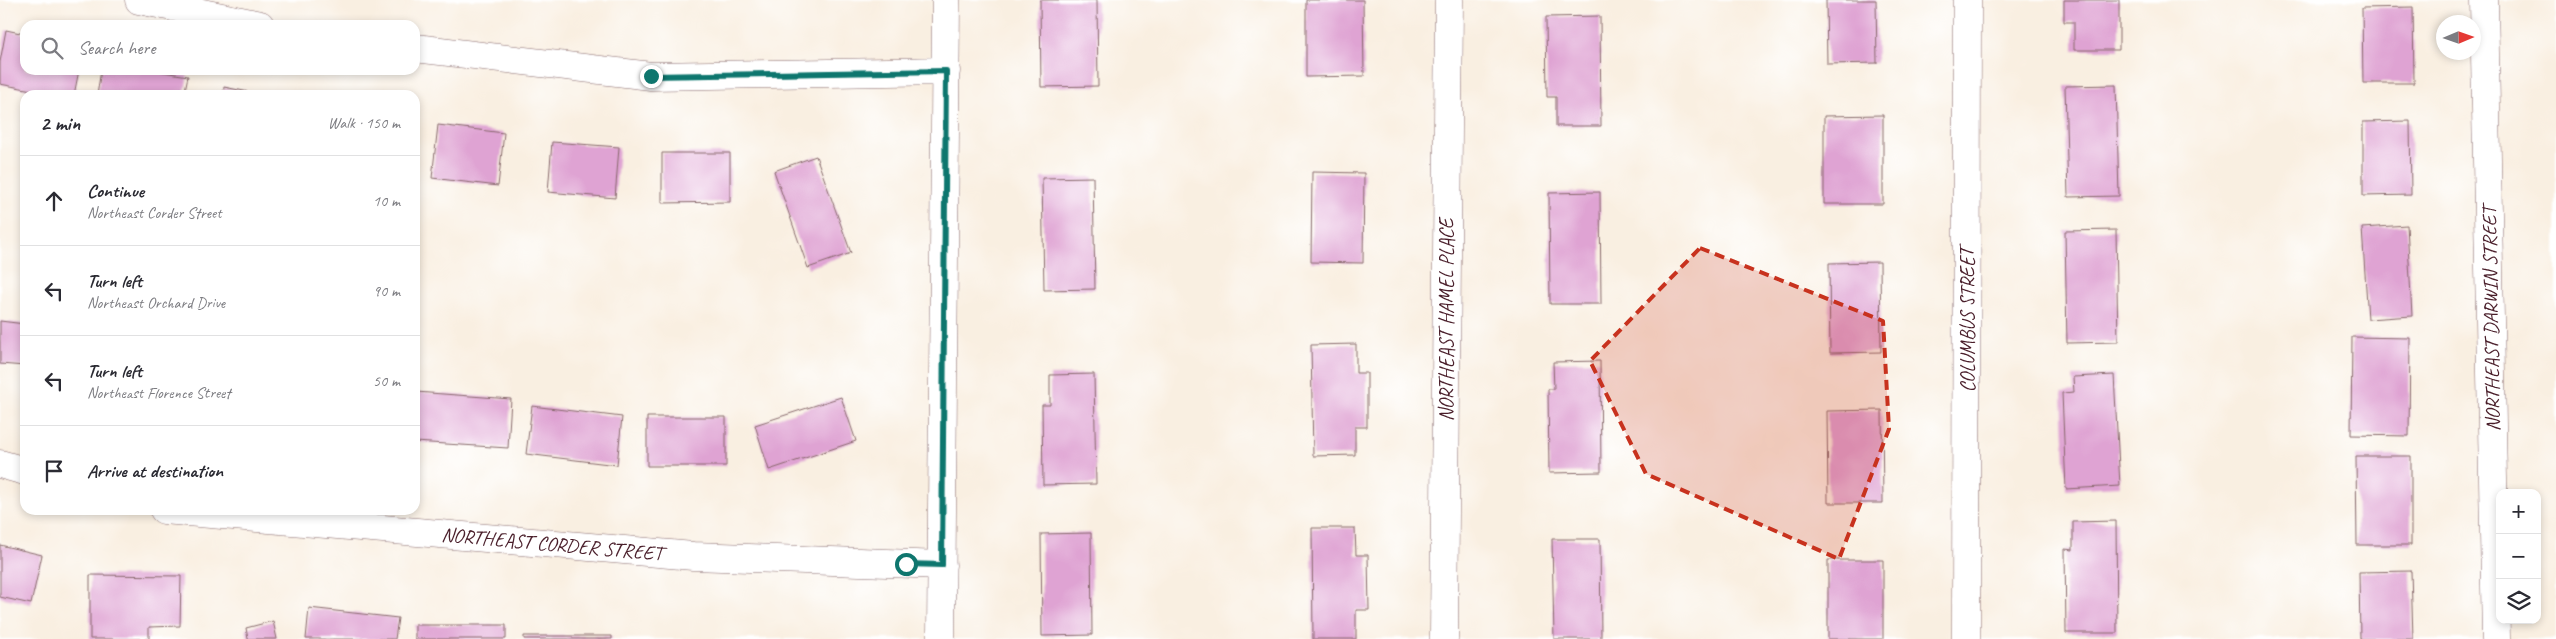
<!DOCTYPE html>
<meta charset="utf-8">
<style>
body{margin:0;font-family:Caveat,sans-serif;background:#f2f2f3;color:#2b2b33}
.controls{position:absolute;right:15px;bottom:15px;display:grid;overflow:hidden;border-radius:10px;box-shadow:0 2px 8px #0003}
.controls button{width:45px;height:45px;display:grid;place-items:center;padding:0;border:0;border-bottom:1px solid #e1e1e2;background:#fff;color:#2b2b33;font:25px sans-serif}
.compass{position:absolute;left:2436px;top:15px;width:45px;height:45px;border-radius:50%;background:#fff;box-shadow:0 2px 8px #0003;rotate:88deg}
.stop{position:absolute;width:15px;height:15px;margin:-11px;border:4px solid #0f766e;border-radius:50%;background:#fff}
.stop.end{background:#0f766e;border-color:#fff;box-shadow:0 1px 5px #0008}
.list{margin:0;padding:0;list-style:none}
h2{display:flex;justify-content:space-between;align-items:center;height:65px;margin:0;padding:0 20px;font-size:21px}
h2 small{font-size:16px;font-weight:400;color:#7c7c81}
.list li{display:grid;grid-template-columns:32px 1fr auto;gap:15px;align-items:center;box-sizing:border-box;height:90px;padding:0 20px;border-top:1px solid #e1e1e2}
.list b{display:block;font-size:19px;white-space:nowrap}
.list p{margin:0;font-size:16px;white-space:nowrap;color:#7c7c81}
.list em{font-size:16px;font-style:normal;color:#7c7c81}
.icon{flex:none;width:28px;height:28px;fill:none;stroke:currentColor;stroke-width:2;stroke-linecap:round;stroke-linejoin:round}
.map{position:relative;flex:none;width:2556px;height:639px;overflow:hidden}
.search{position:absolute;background:#fff;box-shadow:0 2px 8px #0003;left:20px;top:20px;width:400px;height:55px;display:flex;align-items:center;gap:12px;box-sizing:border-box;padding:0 18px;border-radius:15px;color:#7c7c81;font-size:19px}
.panel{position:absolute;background:#fff;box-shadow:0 2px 8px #0003;left:20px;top:90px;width:400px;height:425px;border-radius:15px}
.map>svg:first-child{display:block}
.building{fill:#dfa3d3}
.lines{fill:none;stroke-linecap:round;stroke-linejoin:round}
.minor-casing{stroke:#87686b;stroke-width:29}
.minor{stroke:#fff;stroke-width:28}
.route{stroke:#0f766e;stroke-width:6}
.marked{fill:#c8321e;fill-opacity:0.2;stroke:#c8321e;stroke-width:4;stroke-dasharray:10 6;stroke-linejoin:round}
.labels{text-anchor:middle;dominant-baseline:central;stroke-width:4;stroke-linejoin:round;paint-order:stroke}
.street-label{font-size:20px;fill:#4a1f2b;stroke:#fff}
</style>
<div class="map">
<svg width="2556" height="639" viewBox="0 0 2556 639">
<rect width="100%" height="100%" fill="#fff"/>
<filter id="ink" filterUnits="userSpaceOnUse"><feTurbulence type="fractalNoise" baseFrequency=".02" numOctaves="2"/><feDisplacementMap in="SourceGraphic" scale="10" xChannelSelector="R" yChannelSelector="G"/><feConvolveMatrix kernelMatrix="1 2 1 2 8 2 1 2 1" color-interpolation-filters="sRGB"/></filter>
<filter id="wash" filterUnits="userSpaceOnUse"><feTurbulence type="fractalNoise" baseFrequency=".0096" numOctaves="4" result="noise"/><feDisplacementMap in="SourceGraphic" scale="20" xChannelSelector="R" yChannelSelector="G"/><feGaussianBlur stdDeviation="1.12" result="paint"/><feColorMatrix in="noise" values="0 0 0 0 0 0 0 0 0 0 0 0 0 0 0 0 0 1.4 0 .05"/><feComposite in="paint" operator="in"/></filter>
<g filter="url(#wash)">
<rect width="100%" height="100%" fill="#f9efe1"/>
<g id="blocks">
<path class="building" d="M1040,0H1097L1098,86L1041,87Z
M1306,0H1363L1364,76L1306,77Z
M1826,0H1876L1877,63L1827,64Z
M2064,0H2119V50H2074V22H2064Z
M2413,7L2414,83H2363L2362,8Z
M1600,16L1601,126H1556V97H1547L1546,17Z
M6,30L25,34V70H79L74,95H58L0,84V62Z
M101,70H151L188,76L184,95H97Z
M2116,85L2119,196L2068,197L2065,86Z
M224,87L259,94V95H223Z
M1883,115V204H1824V116Z
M2410,121L2411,195L2363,196V122Z
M438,125L504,133L498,186L432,178Z
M552,142L619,147L615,198L548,192Z
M662,153H730V202L662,203Z
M816,156L851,253L808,268L774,171Z
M1312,172L1364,173L1363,263L1311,262Z
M1093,177L1095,289L1044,290L1042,178Z
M1600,192L1601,304H1550L1549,193Z
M2407,225L2412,316L2368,319L2362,228Z
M2116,230L2118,342L2067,343L2065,231Z
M1880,262L1881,352L1830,353L1829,263Z
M0,321L25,324V366L0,364Z
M2352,337L2410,338L2409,436L2351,435Z
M1356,344V373H1367V427H1355V455L1313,456L1311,345Z
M1600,361L1601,472L1549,473L1548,389H1554L1553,362Z
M1094,374L1096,484L1043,485L1042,405H1050V375Z
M2114,375L2120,486L2066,489L2062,393L2074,392L2073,377Z
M416,392L511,399L508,448L415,442Z
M841,397L856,441L769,470L755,425Z
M532,406L622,417L617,465L526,454Z
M1882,410L1883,503H1828L1827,411Z
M647,417H726V466H647Z
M2356,456H2411V545H2357Z
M2116,521L2117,633H2066L2065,549L2073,550V522Z
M1312,528H1355L1356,555H1368L1369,610H1356V639H1313Z
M1091,533L1092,635L1042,636L1041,534Z
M1552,539H1600L1601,639H1554Z
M0,545L42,555L31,604L0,597Z
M1828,560H1883V639H1828Z
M2411,571L2413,639H2360L2359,572Z
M90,575L181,576L180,626L149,627V639H90Z
M309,608L398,618L395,639H306Z
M273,621L277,639H248L246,628Z
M415,625H506V639H415Z
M524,636H612V639H524Z"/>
</g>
</g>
<g filter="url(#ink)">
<use href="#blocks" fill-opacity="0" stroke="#87686b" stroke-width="1"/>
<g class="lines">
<defs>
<path id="minor" d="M139,0L260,25
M2484,0L2496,639
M415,48L651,76L946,71
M0,464L25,471
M164,510L693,556L942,565
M941,639L946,0
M1444,639L1449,0
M1966,639L1967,0"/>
</defs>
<use href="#minor" class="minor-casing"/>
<use href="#minor" class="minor"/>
</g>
</g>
<g class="lines" filter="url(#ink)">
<path class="route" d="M651,76L946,71L942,565L906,564"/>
</g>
<path class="marked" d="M1700,248L1883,321L1889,429L1839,559L1646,474L1590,361Z"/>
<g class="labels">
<g class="street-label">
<text transform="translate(2491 319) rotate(-91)">NORTHEAST DARWIN STREET</text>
<text transform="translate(1446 320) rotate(-90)">NORTHEAST HAMEL PLACE</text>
<text transform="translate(1967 320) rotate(-90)">COLUMBUS STREET</text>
<text transform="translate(552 544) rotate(5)">NORTHEAST CORDER STREET</text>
</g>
</g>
</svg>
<div class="controls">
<button>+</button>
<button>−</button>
<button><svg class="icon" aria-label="layers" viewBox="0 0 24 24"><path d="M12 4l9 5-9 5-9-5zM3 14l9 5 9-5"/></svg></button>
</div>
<svg class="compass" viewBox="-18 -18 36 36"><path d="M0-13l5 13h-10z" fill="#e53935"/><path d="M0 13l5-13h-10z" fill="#7c7c81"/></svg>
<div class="stop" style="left:906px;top:564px"></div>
<div class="stop end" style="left:651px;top:76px"></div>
<div class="search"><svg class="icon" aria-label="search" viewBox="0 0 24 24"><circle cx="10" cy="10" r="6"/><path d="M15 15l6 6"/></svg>Search here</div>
<section class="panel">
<h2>2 min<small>Walk · 150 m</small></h2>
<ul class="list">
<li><svg class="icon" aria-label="ahead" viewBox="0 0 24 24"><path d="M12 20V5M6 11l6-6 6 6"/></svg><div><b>Continue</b><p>Northeast Corder Street</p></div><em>10 m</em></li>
<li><svg class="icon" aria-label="left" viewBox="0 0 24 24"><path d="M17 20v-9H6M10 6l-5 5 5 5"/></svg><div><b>Turn left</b><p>Northeast Orchard Drive</p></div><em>90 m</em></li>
<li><svg class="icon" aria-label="left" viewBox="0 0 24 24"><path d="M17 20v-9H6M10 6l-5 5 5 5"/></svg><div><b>Turn left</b><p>Northeast Florence Street</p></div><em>50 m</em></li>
<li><svg class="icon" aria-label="arrive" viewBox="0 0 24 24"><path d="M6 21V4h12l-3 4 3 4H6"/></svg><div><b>Arrive at destination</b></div></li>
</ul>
</section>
</div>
